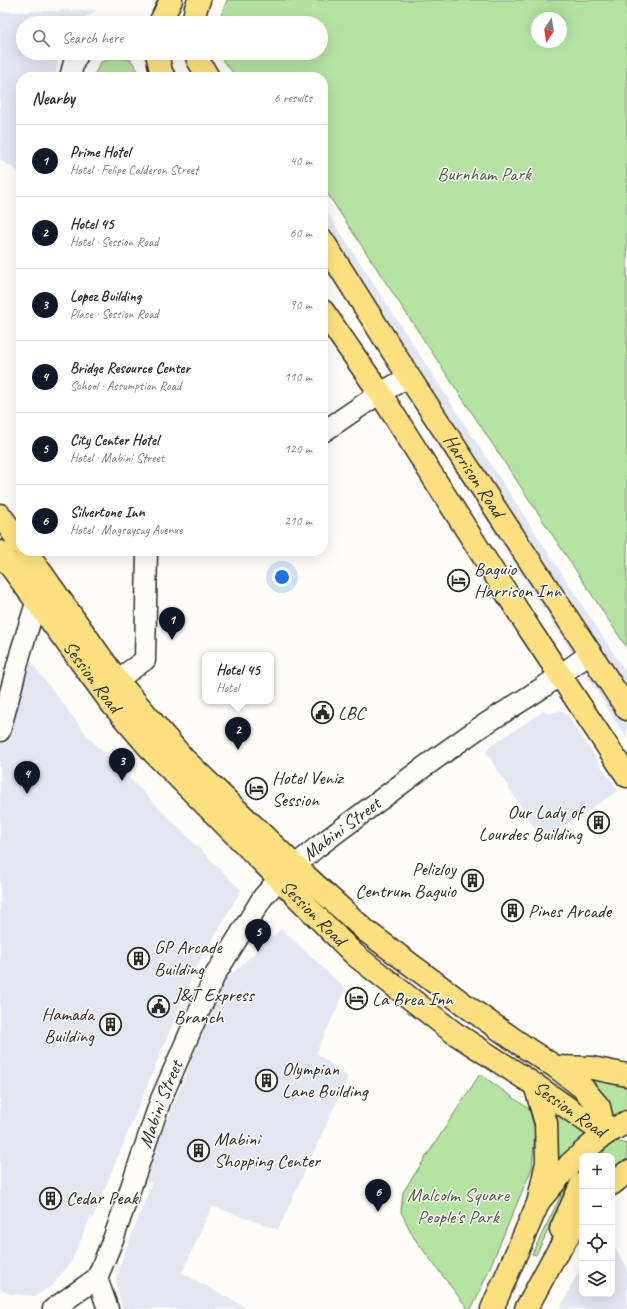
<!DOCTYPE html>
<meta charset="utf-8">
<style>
body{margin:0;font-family:Caveat,sans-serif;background:#f2f2f3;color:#2b2b33}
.controls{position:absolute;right:12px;bottom:12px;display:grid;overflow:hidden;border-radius:8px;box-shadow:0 4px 16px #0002}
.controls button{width:36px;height:36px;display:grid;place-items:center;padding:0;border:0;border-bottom:1px solid #e1e1e2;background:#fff;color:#2b2b33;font:20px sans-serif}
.compass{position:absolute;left:531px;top:12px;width:36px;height:36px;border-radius:50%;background:#fff;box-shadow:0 4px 16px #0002;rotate:192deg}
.you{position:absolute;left:282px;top:577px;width:14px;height:14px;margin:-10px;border:3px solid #fff;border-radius:50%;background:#1a73e8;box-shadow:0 0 0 6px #1a73e833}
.badge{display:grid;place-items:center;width:26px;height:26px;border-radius:50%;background:#111827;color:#fff;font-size:13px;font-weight:700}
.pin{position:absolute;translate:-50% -33px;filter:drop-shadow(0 1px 2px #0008)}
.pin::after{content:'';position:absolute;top:21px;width:14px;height:12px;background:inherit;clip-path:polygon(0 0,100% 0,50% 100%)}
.popup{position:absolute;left:202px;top:652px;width:72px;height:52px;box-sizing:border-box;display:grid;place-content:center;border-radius:8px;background:#fff;filter:drop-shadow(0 1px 3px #0005);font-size:13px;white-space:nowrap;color:#7c7c81}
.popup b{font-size:15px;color:#2b2b33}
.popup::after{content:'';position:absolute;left:50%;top:100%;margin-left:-8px;border:8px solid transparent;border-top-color:#fff}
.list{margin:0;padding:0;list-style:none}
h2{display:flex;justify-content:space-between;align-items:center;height:52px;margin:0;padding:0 16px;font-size:17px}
h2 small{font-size:13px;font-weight:400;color:#7c7c81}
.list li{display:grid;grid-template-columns:26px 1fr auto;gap:12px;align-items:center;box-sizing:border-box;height:72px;padding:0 16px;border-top:1px solid #e1e1e2}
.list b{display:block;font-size:15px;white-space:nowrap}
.list p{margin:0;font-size:13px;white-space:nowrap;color:#7c7c81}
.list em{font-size:13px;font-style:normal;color:#7c7c81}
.icon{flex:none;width:22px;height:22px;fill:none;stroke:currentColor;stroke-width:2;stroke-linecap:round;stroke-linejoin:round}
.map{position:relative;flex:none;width:627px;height:1309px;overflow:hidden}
.search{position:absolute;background:#fff;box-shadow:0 4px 16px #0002;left:16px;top:16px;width:312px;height:44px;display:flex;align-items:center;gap:10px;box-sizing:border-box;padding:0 14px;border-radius:22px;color:#7c7c81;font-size:15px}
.panel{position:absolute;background:#fff;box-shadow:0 4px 16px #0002;left:16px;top:72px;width:312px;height:484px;border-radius:16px}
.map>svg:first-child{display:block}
.built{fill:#e2e6f1}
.green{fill:#b4e3a1;stroke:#708766;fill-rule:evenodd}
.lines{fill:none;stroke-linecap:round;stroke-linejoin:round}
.tertiary-casing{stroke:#2b2b2b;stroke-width:23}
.primary-casing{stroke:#2b2b2b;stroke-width:25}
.trunk-casing{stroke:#2b2b2b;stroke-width:25}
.tertiary{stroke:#fdfcf7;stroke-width:20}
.primary{stroke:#fce080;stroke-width:22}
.trunk{stroke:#fce080;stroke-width:22}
.labels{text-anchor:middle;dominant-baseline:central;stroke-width:3;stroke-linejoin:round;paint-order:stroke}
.park-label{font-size:19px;fill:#4d5948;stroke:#fdfcf7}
.street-label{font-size:19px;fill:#2b2b2b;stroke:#fdfcf7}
.poi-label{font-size:19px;fill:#2b2b2b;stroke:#fdfcf7;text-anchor:start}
</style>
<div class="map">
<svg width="627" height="1309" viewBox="0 0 627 1309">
<rect width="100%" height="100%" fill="#fdfcf7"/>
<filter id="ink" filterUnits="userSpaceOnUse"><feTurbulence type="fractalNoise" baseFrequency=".025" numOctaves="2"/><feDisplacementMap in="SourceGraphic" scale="8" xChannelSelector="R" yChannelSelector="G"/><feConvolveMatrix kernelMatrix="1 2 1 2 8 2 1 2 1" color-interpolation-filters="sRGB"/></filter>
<g filter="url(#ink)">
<path class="built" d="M97,10L75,23H23V53H59L56,77H21V173L0,160V12Z
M323,206L627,674V739L323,265Z
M25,654L89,738L241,890L193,974L92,1220L91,1216L71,1262L53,1285L35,1296L9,1294L0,1289V745Z
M561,710L568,716L618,791L542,840L486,752L489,747L544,711L550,714Z
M281,929L346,989L316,1053L348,1077L278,1230L212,1206L182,1273L249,1309H122L116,1281L121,1262L152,1183L143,1180L224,981Z
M612,1244L627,1267V1309H560L582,1264V1294H612Z"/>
<path class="green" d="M227,0H627V648L323,187V77H237L223,61L220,53H321V23H218ZM537,18H561V42H537Z
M117,58L131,60L142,77H93L101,62Z
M480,1074L529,1109L535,1130L532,1168L480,1291L471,1309H468L414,1238L401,1212L403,1192Z
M591,1078L627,1087V1112L613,1119L590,1080Z
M552,1105L591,1133L552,1172Z
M616,1141L627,1144V1160L612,1170V1156H602L606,1147Z
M568,1181L571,1183L536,1255L532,1254Z"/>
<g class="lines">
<defs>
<g id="tertiary">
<path d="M70,77L74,62L79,53"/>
<path d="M323,432L380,393L409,377"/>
<path d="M117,680L145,660L147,551"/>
<path d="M0,731L21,651L36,603"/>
<path d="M97,1278L108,1309"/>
<path id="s1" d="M53,1309L97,1278L114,1237L161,1099L215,975L263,897L279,879L316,848L424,767L479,728L542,688L591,653"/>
</g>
<g id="primary">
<path d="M0,515L21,544"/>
<path d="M26,551L117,680L184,759L295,866L366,931L469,1008L529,1050L556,1067L583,1088L599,1107L605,1134"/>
<path id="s2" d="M0,552L112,704L155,754L355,955L453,1032L535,1085L605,1134"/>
</g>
<g id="trunk">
<path d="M160,23L171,0"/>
<path d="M193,23L196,8L199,0"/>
<path d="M157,53L161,72L164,77"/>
<path d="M196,53L198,60L208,77"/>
<path id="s3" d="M323,241L409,377L627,709"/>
<path d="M323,311L380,393L530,630L627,776"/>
<path d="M556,1067L592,1068L627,1075"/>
<path d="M535,1085L546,1123L547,1162L539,1199"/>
<path d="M612,1184L627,1172"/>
<path d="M561,1229L582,1183"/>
<path d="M492,1309L539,1201L570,1164L589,1147L605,1134L627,1122"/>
<path d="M526,1309L553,1259L582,1214"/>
</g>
</defs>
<use href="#tertiary" class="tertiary-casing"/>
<use href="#primary" class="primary-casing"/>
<use href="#trunk" class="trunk-casing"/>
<use href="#tertiary" class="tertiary"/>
<use href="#primary" class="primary"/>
<use href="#trunk" class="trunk"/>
</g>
</g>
<defs>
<symbol id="hotel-ring" viewBox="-11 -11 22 22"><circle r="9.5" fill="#fdfcf7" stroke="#2b2b2b" stroke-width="1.5"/><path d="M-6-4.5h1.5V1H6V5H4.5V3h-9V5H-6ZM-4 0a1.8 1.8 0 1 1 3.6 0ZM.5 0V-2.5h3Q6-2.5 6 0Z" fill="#2b2b2b"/></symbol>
<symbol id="civic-ring" viewBox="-11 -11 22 22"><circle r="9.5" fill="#fdfcf7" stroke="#2b2b2b" stroke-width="1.5"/><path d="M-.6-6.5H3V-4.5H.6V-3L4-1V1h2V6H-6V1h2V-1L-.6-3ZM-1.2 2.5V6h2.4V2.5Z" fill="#2b2b2b"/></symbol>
<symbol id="building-ring" viewBox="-11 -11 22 22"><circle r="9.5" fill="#fdfcf7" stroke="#2b2b2b" stroke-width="1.5"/><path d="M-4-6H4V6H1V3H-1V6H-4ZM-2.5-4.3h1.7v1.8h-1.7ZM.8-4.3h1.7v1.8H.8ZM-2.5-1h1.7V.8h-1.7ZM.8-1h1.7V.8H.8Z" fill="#2b2b2b"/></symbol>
</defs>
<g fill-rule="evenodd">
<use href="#hotel-ring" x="446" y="568" width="25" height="25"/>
<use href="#civic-ring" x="310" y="700" width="25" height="25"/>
<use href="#hotel-ring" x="244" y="776" width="25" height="25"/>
<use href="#building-ring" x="586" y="810" width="25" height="25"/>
<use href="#building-ring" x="460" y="868" width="25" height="25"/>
<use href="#building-ring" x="500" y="898" width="25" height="25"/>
<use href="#building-ring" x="126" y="946" width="25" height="25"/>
<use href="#hotel-ring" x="344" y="986" width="25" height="25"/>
<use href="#civic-ring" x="146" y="994" width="25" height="25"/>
<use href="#building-ring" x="98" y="1012" width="25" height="25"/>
<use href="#building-ring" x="254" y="1068" width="25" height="25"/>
<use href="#building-ring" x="186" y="1138" width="25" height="25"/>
<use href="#building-ring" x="38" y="1186" width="25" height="25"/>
</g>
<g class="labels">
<g class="park-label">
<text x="484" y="174">Burnham Park</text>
<text x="458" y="1195">Malcolm Square<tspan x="458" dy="22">People's Park</tspan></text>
</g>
<g class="street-label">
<text stroke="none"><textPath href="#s3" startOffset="279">Harrison Road</textPath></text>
<text stroke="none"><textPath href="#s2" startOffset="155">Session Road</textPath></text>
<text stroke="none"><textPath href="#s1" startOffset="575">Mabini Street</textPath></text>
<text stroke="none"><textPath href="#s2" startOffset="479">Session Road</textPath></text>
<text stroke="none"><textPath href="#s2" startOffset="803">Session Road</textPath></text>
<text stroke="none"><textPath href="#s1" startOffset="239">Mabini Street</textPath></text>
</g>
<g class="poi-label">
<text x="474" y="569">Baguio<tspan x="474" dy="22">Harrison Inn</tspan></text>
<text x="338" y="713">LBC</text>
<text x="272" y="778">Hotel Veniz<tspan x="272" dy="22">Session</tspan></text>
<text x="582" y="812" text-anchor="end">Our Lady of<tspan x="582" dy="22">Lourdes Building</tspan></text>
<text x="456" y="869" text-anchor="end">Pelizloy<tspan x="456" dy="22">Centrum Baguio</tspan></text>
<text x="528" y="911">Pines Arcade</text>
<text x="154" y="947">GP Arcade<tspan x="154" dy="22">Building</tspan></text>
<text x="174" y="995">J&amp;T Express<tspan x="174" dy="22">Branch</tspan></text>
<text x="372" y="999">La Brea Inn</text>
<text x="94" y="1014" text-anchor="end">Hamada<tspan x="94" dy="22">Building</tspan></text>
<text x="282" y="1069">Olympian<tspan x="282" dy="22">Lane Building</tspan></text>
<text x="214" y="1139">Mabini<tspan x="214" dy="22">Shopping Center</tspan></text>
<text x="66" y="1198">Cedar Peak</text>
</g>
</g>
</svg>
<div class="controls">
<button>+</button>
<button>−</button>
<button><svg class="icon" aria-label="locate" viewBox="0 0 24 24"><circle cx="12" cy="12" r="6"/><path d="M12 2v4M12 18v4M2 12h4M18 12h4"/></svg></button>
<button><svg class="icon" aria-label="layers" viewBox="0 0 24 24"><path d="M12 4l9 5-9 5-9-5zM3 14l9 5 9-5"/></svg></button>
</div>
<svg class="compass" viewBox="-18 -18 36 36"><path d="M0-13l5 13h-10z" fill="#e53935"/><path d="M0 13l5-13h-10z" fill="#7c7c81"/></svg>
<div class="you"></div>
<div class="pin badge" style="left:172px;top:640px">1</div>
<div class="pin badge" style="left:238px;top:750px">2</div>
<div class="popup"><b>Hotel 45</b>Hotel</div>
<div class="pin badge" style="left:122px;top:781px">3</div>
<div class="pin badge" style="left:27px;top:794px">4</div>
<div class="pin badge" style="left:258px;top:952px">5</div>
<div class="pin badge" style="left:378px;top:1212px">6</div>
<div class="search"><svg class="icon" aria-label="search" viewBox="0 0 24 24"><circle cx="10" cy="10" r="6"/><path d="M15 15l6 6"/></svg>Search here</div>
<section class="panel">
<h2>Nearby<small>6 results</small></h2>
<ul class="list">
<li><span class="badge">1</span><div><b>Prime Hotel</b><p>Hotel · Felipe Calderon Street</p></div><em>40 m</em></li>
<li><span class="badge">2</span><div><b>Hotel 45</b><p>Hotel · Session Road</p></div><em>60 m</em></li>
<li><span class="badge">3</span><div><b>Lopez Building</b><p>Place · Session Road</p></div><em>90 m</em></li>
<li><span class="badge">4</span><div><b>Bridge Resource Center</b><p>School · Assumption Road</p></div><em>110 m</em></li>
<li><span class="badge">5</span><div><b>City Center Hotel</b><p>Hotel · Mabini Street</p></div><em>120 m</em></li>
<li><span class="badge">6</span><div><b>Silvertone Inn</b><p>Hotel · Magsaysay Avenue</p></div><em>210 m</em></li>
</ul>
</section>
</div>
